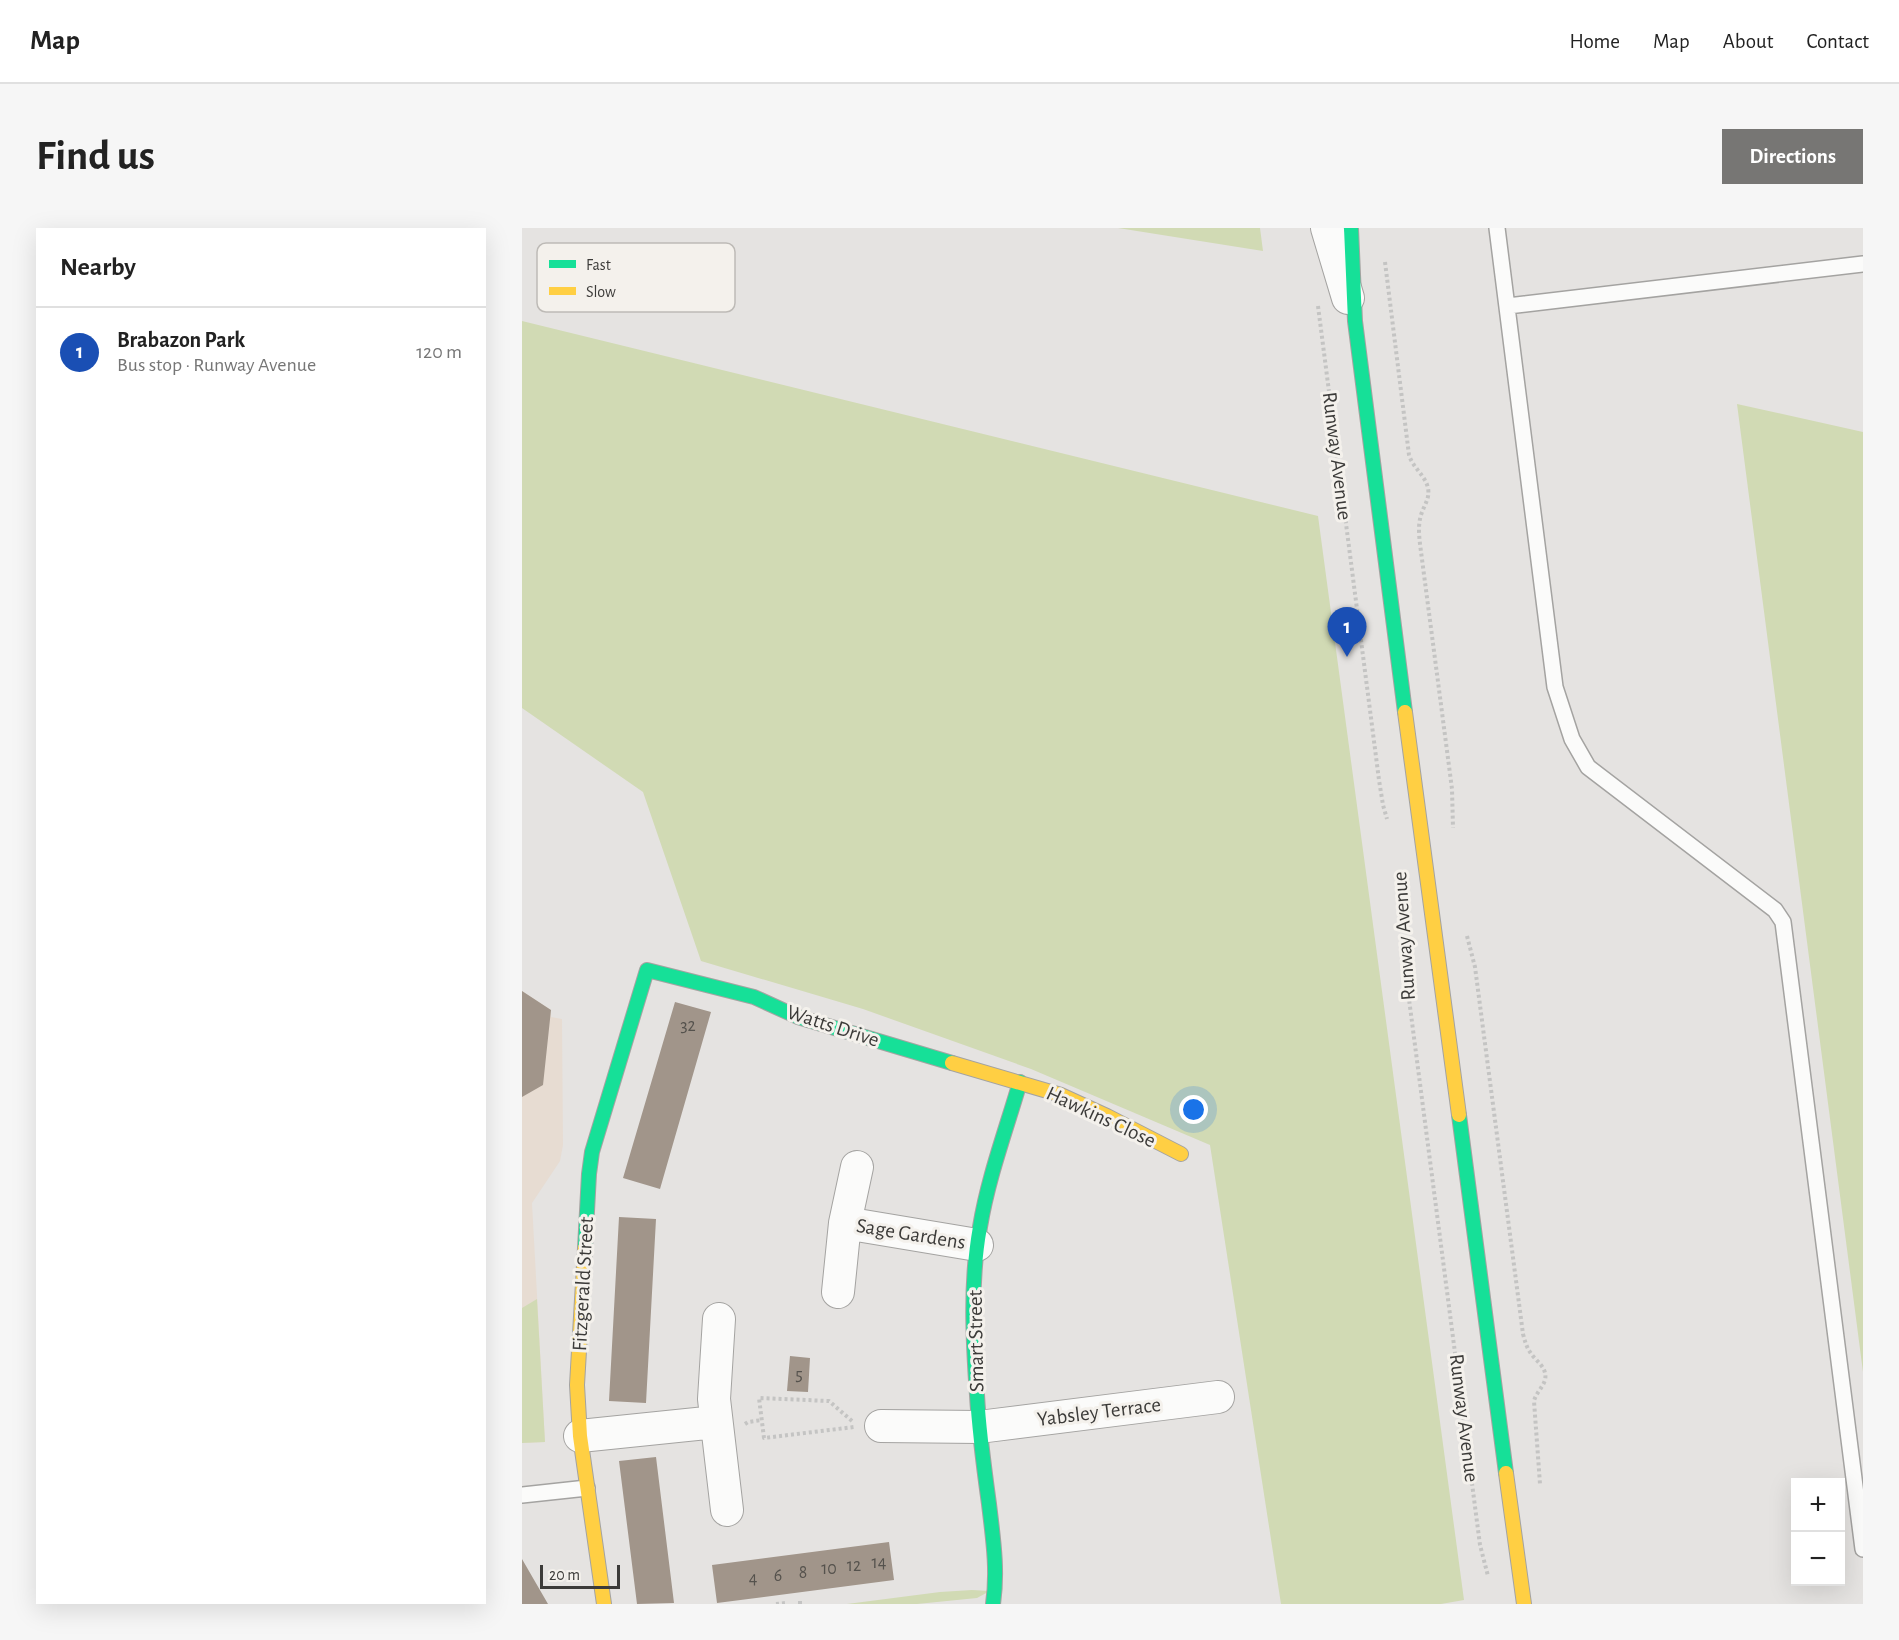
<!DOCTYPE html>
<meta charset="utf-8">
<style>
body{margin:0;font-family:"Alegreya Sans",sans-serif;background:#f6f6f6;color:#222}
.controls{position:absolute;right:18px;bottom:18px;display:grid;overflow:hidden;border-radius:0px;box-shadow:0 6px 24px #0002}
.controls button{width:54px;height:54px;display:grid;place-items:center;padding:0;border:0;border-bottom:2px solid #e0e0e0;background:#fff;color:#222;font:30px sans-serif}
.scale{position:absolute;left:18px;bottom:15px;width:80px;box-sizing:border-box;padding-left:6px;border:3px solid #3c3b39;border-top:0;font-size:16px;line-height:21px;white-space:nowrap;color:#3c3b39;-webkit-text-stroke:4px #f4f1ec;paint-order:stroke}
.you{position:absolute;left:672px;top:882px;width:21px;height:21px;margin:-15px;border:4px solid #fff;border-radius:50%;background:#1a73e8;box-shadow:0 0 0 9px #1a73e833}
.badge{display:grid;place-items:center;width:39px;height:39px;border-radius:50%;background:#777674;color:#fff;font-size:20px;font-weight:700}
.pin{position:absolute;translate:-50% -50px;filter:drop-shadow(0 2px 3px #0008)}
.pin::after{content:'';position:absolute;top:32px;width:21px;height:18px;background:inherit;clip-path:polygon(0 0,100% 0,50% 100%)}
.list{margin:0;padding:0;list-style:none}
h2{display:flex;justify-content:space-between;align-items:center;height:78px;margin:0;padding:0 24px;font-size:26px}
h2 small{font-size:20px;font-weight:400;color:#767676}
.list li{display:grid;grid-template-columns:39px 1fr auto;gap:18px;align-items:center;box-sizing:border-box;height:90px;padding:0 24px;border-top:2px solid #e0e0e0}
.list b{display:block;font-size:22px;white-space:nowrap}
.list p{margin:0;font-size:20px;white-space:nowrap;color:#767676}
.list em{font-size:20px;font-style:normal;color:#767676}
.map{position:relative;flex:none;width:1341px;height:1376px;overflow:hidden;border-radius:0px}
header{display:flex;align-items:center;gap:36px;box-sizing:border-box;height:84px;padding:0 30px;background:#fff;border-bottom:2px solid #e0e0e0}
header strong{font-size:28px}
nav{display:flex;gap:33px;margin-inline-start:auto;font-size:21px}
.intro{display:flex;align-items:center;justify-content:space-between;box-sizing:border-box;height:144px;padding:0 36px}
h1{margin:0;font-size:42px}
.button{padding:15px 27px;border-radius:0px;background:#777674;color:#fff;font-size:21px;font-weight:700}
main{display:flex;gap:36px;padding:0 36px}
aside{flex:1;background:#fff;border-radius:0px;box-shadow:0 6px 24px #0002}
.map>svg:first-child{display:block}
.commercial{fill:#e7dcd2}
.green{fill:#d1dab4}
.building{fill:#a1958a}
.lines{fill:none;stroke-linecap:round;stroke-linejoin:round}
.lane-casing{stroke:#a4a3a1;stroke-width:18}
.street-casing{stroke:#a4a3a1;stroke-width:34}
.fast-casing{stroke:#a4a3a1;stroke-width:16}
.slow-casing{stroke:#a4a3a1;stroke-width:16}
.path{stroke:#c4c4c3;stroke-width:4;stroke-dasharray:3 3;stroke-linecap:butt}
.lane{stroke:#fbfbfa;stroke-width:15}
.street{stroke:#fbfbfa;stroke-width:32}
.fast{stroke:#16e098;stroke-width:14}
.slow{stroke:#ffcf43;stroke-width:14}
.labels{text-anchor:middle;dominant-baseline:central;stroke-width:6;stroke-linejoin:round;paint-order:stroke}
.number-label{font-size:18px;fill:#55524d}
.street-label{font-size:21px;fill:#3c3b39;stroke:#f4f1ec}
.key{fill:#f4f1ec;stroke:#bdbab6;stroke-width:1.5}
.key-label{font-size:16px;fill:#3c3b39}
</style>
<header>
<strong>Map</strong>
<nav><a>Home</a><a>Map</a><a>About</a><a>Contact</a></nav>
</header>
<div class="intro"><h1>Find us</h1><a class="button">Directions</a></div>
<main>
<aside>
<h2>Nearby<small></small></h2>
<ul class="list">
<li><span class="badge" style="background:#1a4fb4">1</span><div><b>Brabazon Park</b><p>Bus stop · Runway Avenue</p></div><em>120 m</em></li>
</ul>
</aside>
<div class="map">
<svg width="1341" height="1376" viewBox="0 0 1341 1376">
<rect width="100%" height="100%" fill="#e5e3e1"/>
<path class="commercial" d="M0,763L29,782V789L40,791L41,917L38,933L10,975L23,1214L0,1215Z"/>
<path class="green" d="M596,0H738L741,23Z
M0,93L796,288L942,1372L919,1376H759L688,917L509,841L341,781L179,733L121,564L0,480Z
M1215,176L1341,204V1144Z
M15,1071L23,1214L0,1215V1080Z
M450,1362L468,1363L455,1370L395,1376H325L418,1364Z"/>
<path class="building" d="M0,763L29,782L21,857L0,869Z
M153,774L189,784L138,961L101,950Z
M97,989L134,991L124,1175L87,1173Z
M268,1128L288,1130L286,1164L265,1163Z
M134,1229L152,1375L115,1376L97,1233Z
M367,1314L372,1352L195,1375L190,1337Z
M0,1331L26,1376H0Z"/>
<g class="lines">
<defs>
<path id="lane" d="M975,0L1033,459L1050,511L1066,539L1253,682L1261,694L1341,1321
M986,78L1341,36
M0,1267L65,1260"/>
<path id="street" d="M805,0L826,70
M323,995L455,1017
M316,1064L323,995L335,939
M197,1091L192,1171L205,1282
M359,1198L457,1199L696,1169
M58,1208L194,1194"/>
<path id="fast" d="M829,0L833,93L883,484
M937,887L984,1245
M63,1020L67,946L70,924L125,742L232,769L276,789L430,835
M471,1376C476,1342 471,1310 467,1276C462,1240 457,1204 455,1167C451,1112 448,1054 458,999C466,950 484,902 498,854"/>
<path id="slow" d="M883,484L937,887
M430,835L539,867L585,888L659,926
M63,1020L55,1157L58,1208L82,1376
M984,1245L1002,1376"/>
</defs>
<use href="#lane" class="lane-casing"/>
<use href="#street" class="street-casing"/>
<use href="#fast" class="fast-casing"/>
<use href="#slow" class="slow-casing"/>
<path class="path" d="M863,34L887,227C891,240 903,247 906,260C908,271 902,277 899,287C896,297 897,307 898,316L930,561L931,600
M796,78L857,552L861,577L865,591
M945,708L953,739L1001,1106C1003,1113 1004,1118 1008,1124C1013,1133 1026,1139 1023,1152C1021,1159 1014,1165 1012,1173L1018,1256
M884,731V748L958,1317L966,1348
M330,1193L307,1173L237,1170L242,1210L332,1199
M223,1196L226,1194L240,1192
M278,1373V1376
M254,1376L264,1375"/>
<use href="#lane" class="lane"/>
<use href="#street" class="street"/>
<use href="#fast" class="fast"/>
<use href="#slow" class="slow"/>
</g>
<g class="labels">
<g class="number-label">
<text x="166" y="798">32</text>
<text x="277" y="1147">5</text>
<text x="357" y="1335">14</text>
<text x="332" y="1338">12</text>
<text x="307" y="1341">10</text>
<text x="281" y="1345">8</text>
<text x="256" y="1348">6</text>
<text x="231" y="1351">4</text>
</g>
<g class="street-label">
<text transform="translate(815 228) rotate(83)">Runway Avenue</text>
<text transform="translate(882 708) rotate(-94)">Runway Avenue</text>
<text transform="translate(311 798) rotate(18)">Watts Drive</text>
<text transform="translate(579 889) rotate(25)">Hawkins Close</text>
<text transform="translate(389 1006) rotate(9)">Sage Gardens</text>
<text transform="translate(61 1056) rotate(-87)">Fitzgerald Street</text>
<text transform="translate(454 1113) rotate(-91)">Smart Street</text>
<text transform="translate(577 1184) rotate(-7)">Yabsley Terrace</text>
<text transform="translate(942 1190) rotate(83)">Runway Avenue</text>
</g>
</g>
<rect x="15" y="15" width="198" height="69" rx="9" class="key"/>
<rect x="27" y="32" width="27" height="8" fill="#16e098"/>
<rect x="27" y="59" width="27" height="8" fill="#ffcf43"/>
<g class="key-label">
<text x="64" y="42">Fast</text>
<text x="64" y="69">Slow</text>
</g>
</svg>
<div class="controls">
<button>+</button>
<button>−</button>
</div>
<div class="scale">20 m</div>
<div class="you"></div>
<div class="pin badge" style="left:825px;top:429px;background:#1a4fb4">1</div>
</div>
</main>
